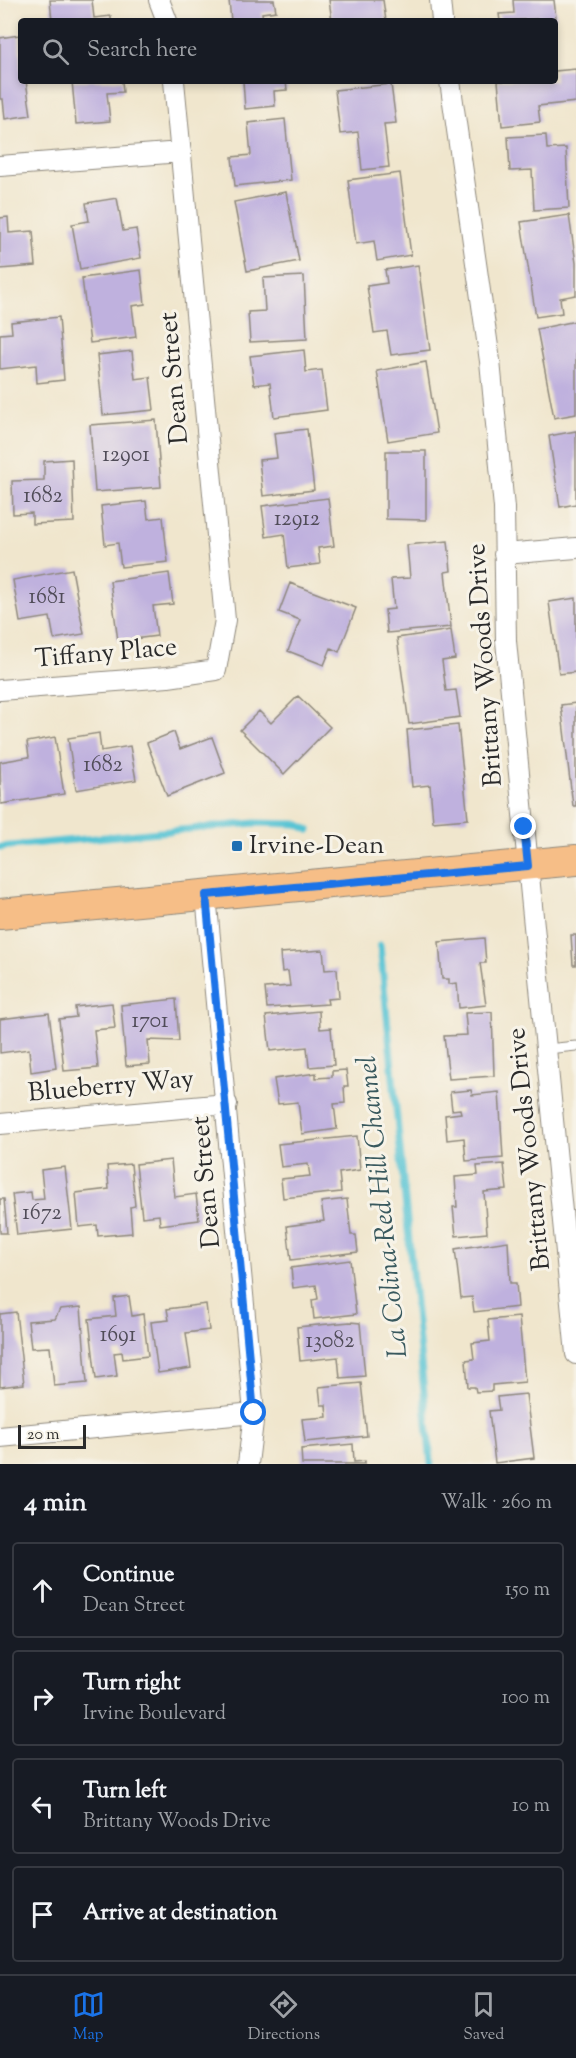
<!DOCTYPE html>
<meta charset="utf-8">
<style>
body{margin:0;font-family:"Sorts Mill Goudy",serif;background:#242831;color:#f1f3f6}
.scale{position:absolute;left:18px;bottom:15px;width:68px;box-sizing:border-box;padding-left:6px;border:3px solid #2b2b2b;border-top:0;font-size:16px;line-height:21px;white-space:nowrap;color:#2b2b2b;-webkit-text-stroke:4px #f7f3e8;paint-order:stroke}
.stop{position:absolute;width:18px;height:18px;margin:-14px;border:4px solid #1a73e8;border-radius:50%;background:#fff}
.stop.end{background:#1a73e8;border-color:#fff;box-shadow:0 2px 6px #0008}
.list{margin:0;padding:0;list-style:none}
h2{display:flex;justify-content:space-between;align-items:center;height:78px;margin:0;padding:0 24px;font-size:26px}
h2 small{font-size:20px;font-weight:400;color:#9ea1a6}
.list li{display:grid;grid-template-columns:39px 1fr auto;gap:18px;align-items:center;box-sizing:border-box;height:96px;margin:0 12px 12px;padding:0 12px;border:2px solid #363941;border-radius:6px}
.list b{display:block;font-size:22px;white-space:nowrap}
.list p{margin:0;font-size:20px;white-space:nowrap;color:#9ea1a6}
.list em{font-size:20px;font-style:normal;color:#9ea1a6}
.icon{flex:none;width:33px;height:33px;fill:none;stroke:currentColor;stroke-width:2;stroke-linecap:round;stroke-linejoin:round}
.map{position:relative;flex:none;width:576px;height:1464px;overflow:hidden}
.search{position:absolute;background:#171b24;box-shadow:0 3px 9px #0003;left:18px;right:18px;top:18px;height:66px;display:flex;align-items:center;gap:15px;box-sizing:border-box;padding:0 21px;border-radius:6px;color:#9ea1a6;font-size:22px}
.sheet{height:510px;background:#171b24}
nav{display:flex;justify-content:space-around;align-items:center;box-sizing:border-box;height:84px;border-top:2px solid #363941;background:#171b24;font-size:16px;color:#9ea1a6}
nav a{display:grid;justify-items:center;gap:3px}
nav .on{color:#1a73e8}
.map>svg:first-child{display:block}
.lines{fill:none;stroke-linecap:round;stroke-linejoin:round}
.stream{stroke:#59c4d4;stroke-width:7}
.building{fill:#bfb1de}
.service-casing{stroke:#8e887c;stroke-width:11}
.minor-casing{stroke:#8e887c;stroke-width:22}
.primary-casing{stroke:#8e887c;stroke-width:32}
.service{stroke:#fff;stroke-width:9}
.minor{stroke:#fff;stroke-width:20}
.primary{stroke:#f6be87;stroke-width:30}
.route{stroke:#1a73e8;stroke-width:8}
.poi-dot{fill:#1f6fb2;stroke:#f7f3e8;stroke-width:2}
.labels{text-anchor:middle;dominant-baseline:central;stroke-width:6;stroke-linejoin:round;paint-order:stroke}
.number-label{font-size:22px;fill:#504c58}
.street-label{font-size:26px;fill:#2b2b2b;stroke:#f7f3e8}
.poi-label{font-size:26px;fill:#2b2b2b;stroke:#f7f3e8;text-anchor:start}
.water-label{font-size:27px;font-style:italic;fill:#39595e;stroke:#f7f3e8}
</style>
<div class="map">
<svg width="576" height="1464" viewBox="0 0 576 1464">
<rect width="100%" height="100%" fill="#f7f3e8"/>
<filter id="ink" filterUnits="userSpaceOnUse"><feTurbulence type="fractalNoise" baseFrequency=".0167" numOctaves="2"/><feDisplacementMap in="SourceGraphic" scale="12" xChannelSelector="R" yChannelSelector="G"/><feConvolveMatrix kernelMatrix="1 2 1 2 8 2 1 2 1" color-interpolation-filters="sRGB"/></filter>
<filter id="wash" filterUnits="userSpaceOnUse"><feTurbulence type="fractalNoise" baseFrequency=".008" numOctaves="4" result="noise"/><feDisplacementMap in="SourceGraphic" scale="24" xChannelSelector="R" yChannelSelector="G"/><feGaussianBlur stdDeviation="1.35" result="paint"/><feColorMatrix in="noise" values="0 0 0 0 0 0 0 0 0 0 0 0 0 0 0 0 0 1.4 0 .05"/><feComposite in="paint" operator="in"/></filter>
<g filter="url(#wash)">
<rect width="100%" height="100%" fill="#f0e6cd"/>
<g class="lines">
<path class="stream" d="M0,847L255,823L297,824L309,830
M380,945L431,1464"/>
</g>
<g id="blocks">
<path class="building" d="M50,0H92L94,18L111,16V21H52Z
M229,0H274L276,11L262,13L263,21H231Z
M329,0H383L386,21H332Z
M513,0H554L556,18L500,21L499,14L514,13Z
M19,35L21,81H26L31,115L5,119L3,99H0V38Z
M576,69V102L538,106L540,122L502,126L498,81H555V71Z
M72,81H122L123,92L107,93L110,121L76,124Z
M243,81H286L287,90L274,91L275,106L245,109Z
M391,84L396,123L384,124L389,167L362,170L358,132L340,134L335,90Z
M285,119L291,180L235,186L232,157L251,155L248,123Z
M546,135L547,149L566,148L569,208L534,210L532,170L510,171L508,137Z
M400,173L411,255L377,261L374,241L356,244L348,180Z
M286,192L299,261L247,271L234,202Z
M117,198L123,231L136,229L141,258L80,269L72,224L89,221L86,203Z
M569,215L576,263V295L560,298L562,313L536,317L521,222Z
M8,217L9,233L33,231L36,266L0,269V218Z
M418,265L430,350L391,355L387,331L374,333L367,286L387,283L385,270Z
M141,270L145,304L132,306L136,337L90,343L82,278Z
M304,276L307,339L250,342L248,312L265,311L263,278Z
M59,317L64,380L37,383L36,365L0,369V334L12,333L11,322Z
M576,321V414L554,418L537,329Z
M304,350L306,372L322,370L327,410L274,417L270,383L254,385L250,356Z
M132,351L135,379L150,377L154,410L103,415L97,355Z
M426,362L437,433L388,441L377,371Z
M156,420L161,487L95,492L90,425Z
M307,429L314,490L263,496L259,460L277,458L274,433Z
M576,431V504L560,507L549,436Z
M386,451H426V520L386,519Z
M72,459L74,522L32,524V513L13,514L12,481L44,480V461Z
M328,498L334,546L318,548L320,564L288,568L284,534L266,537L262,506Z
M146,501L148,519L163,517L168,562L121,567L118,543L105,545L101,506Z
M448,541L451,571L445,572L451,627L387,633L385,610L394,609L391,579L410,578L407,545Z
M72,569L84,634L54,639L50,617L20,622L13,580Z
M169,573L173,604L153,606L157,636L118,641L110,581Z
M290,583L356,608L339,652L331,648L324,665L288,651L300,620L279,612Z
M576,598V672L559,674L549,602Z
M451,630L455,659L442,661L446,691L456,690L460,717L409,724L397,638Z
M298,696L330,727L284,774L240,730L259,711L271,723Z
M576,703V806H573L561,705Z
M458,725L468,819L433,822L430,785L412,787L407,730Z
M174,732L180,749L212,737L225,773L167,796L147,743Z
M99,733L101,751L130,746L136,780L76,790L68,738Z
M55,737L64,794L1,804L0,762L29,757L27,742Z
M571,935H576V965H573Z
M484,938L486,963H480L486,1005L459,1008L457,983L449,984V979H442L439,942Z
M323,950L325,970L337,969L339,998L327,999L328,1004L267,1008L265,988L290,986L288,971L282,972L280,953Z
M176,999L179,1041L148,1040L150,1064L126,1066L121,1005Z
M112,1003L115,1028L94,1030L98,1068L64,1071L59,1019L76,1017L75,1007Z
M319,1011L320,1029L331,1028L334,1065L309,1067L307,1047L270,1051L266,1016Z
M492,1012L494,1076L449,1079L444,1036L467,1035L465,1013Z
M49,1013L56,1068L31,1072L29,1049L0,1053V1019Z
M346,1070L348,1086H344L345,1103L334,1104L337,1129L302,1134L298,1102L278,1104L274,1079L316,1073V1078L332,1077V1071Z
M471,1090L472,1095L499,1092L503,1158L466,1161L464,1138L447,1140L445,1115L461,1113L460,1109L452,1110L450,1092Z
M357,1136L360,1170L339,1173L341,1192L283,1198L281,1179L310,1176L308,1164L281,1167L278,1144Z
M171,1160L175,1197L196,1194L199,1220L160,1225L159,1215L142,1217L136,1164Z
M131,1164L135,1206L130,1207L132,1233L98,1236L97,1225L79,1227L76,1193L109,1189L107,1166Z
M504,1164L507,1190L484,1192L487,1233L456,1236L453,1207H457L455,1177L478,1175L477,1166Z
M65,1167L72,1229L17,1235L12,1194L31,1192L32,1200L44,1199L41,1170Z
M0,1199H4L7,1233H0Z
M347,1199L351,1235H356L358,1252L291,1260L287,1226L324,1221L321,1202Z
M508,1241L510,1283H516L518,1307L474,1312L472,1297L461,1298L455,1249Z
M350,1260L356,1314L314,1319L312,1300L318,1299L316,1285L293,1288L291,1268Z
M129,1296L132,1316L143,1314L148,1356L123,1359L122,1352L114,1353L117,1376L96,1379L89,1319L116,1316L114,1298Z
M206,1304L209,1330L186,1333L191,1368L158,1373L151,1322L169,1320L167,1309Z
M81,1307L87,1383L54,1386L50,1347L31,1348L28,1321L55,1319L60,1309Z
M16,1312L24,1384L0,1387V1314Z
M519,1317L525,1382L492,1385V1391L476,1392L475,1387H468L466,1360L474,1359L472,1343L490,1341L488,1320Z
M350,1322L360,1323L365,1376L340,1378L338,1357L300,1361L297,1327Z
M361,1383L367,1436L305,1442L302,1419L327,1417L326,1405H321L319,1387Z
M526,1394L534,1458L495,1463L489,1411L499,1410L497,1397Z
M353,1444L354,1462L365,1461V1464H302L301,1449Z"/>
</g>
</g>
<g filter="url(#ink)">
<use href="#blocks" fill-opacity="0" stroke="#8e887c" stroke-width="1.5"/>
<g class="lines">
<defs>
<path id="service" d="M547,1049L576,1046"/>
<path id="minor" d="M159,0L167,21
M440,0L442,21
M450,81L490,361L504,508L506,641L576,1354
M0,166L181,152
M504,554L576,548
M0,690L168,677L216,670L225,620L174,81
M206,895L254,1413L248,1464
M0,1124L227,1104
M0,1437L254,1413"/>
<path id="primary" d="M0,914L576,860"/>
</defs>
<use href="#service" class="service-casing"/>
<use href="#minor" class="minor-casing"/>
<use href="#primary" class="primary-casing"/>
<use href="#service" class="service"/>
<use href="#minor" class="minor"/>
<use href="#primary" class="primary"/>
</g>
</g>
<g class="lines" filter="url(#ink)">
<path class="route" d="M254,1413L206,895L528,866L524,827"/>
</g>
<rect class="poi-dot" x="231" y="840" width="12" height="12" rx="3"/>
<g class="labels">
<g class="number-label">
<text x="126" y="456">12901</text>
<text x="43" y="497">1682</text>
<text x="297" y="520">12912</text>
<text x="47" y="598">1681</text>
<text x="103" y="766">1682</text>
<text x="150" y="1022">1701</text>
<text x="42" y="1214">1672</text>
<text x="118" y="1336">1691</text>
<text x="330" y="1342">13082</text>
</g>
<g class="street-label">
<text transform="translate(175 378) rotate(-95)">Dean Street</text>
<text transform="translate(106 654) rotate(-5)">Tiffany Place</text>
<text transform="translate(486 665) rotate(-94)">Brittany Woods Drive</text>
<text transform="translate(111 1087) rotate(-5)">Blueberry Way</text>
<text transform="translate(530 1149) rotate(-96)">Brittany Woods Drive</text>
<text transform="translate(207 1182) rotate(-95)">Dean Street</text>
</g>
<g class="poi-label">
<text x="249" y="846">Irvine-Dean</text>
</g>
<g class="water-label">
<text transform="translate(384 1207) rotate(-96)">La Colina-Red Hill Channel</text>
</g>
</g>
</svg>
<div class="scale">20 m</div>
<div class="stop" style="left:254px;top:1413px"></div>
<div class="stop end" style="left:524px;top:827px"></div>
<div class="search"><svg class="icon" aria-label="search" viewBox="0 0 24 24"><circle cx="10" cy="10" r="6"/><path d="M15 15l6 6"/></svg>Search here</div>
</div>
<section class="sheet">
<h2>4 min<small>Walk · 260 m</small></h2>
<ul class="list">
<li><svg class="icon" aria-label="ahead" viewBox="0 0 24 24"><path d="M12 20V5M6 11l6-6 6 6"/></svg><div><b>Continue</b><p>Dean Street</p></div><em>150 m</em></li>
<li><svg class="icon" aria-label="right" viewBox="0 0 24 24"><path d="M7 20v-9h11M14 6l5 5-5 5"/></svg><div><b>Turn right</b><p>Irvine Boulevard</p></div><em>100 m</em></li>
<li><svg class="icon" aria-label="left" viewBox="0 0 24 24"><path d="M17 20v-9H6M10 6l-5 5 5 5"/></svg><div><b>Turn left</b><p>Brittany Woods Drive</p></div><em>10 m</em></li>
<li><svg class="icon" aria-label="arrive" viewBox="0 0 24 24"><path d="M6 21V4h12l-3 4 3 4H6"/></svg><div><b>Arrive at destination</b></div></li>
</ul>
</section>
<nav>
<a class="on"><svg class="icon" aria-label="map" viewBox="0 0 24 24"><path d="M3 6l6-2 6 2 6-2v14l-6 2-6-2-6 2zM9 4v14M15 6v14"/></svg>Map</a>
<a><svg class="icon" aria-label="directions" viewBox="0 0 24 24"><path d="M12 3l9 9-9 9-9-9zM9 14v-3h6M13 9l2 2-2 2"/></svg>Directions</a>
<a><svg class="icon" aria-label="saved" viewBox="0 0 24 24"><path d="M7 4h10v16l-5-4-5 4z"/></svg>Saved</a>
</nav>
